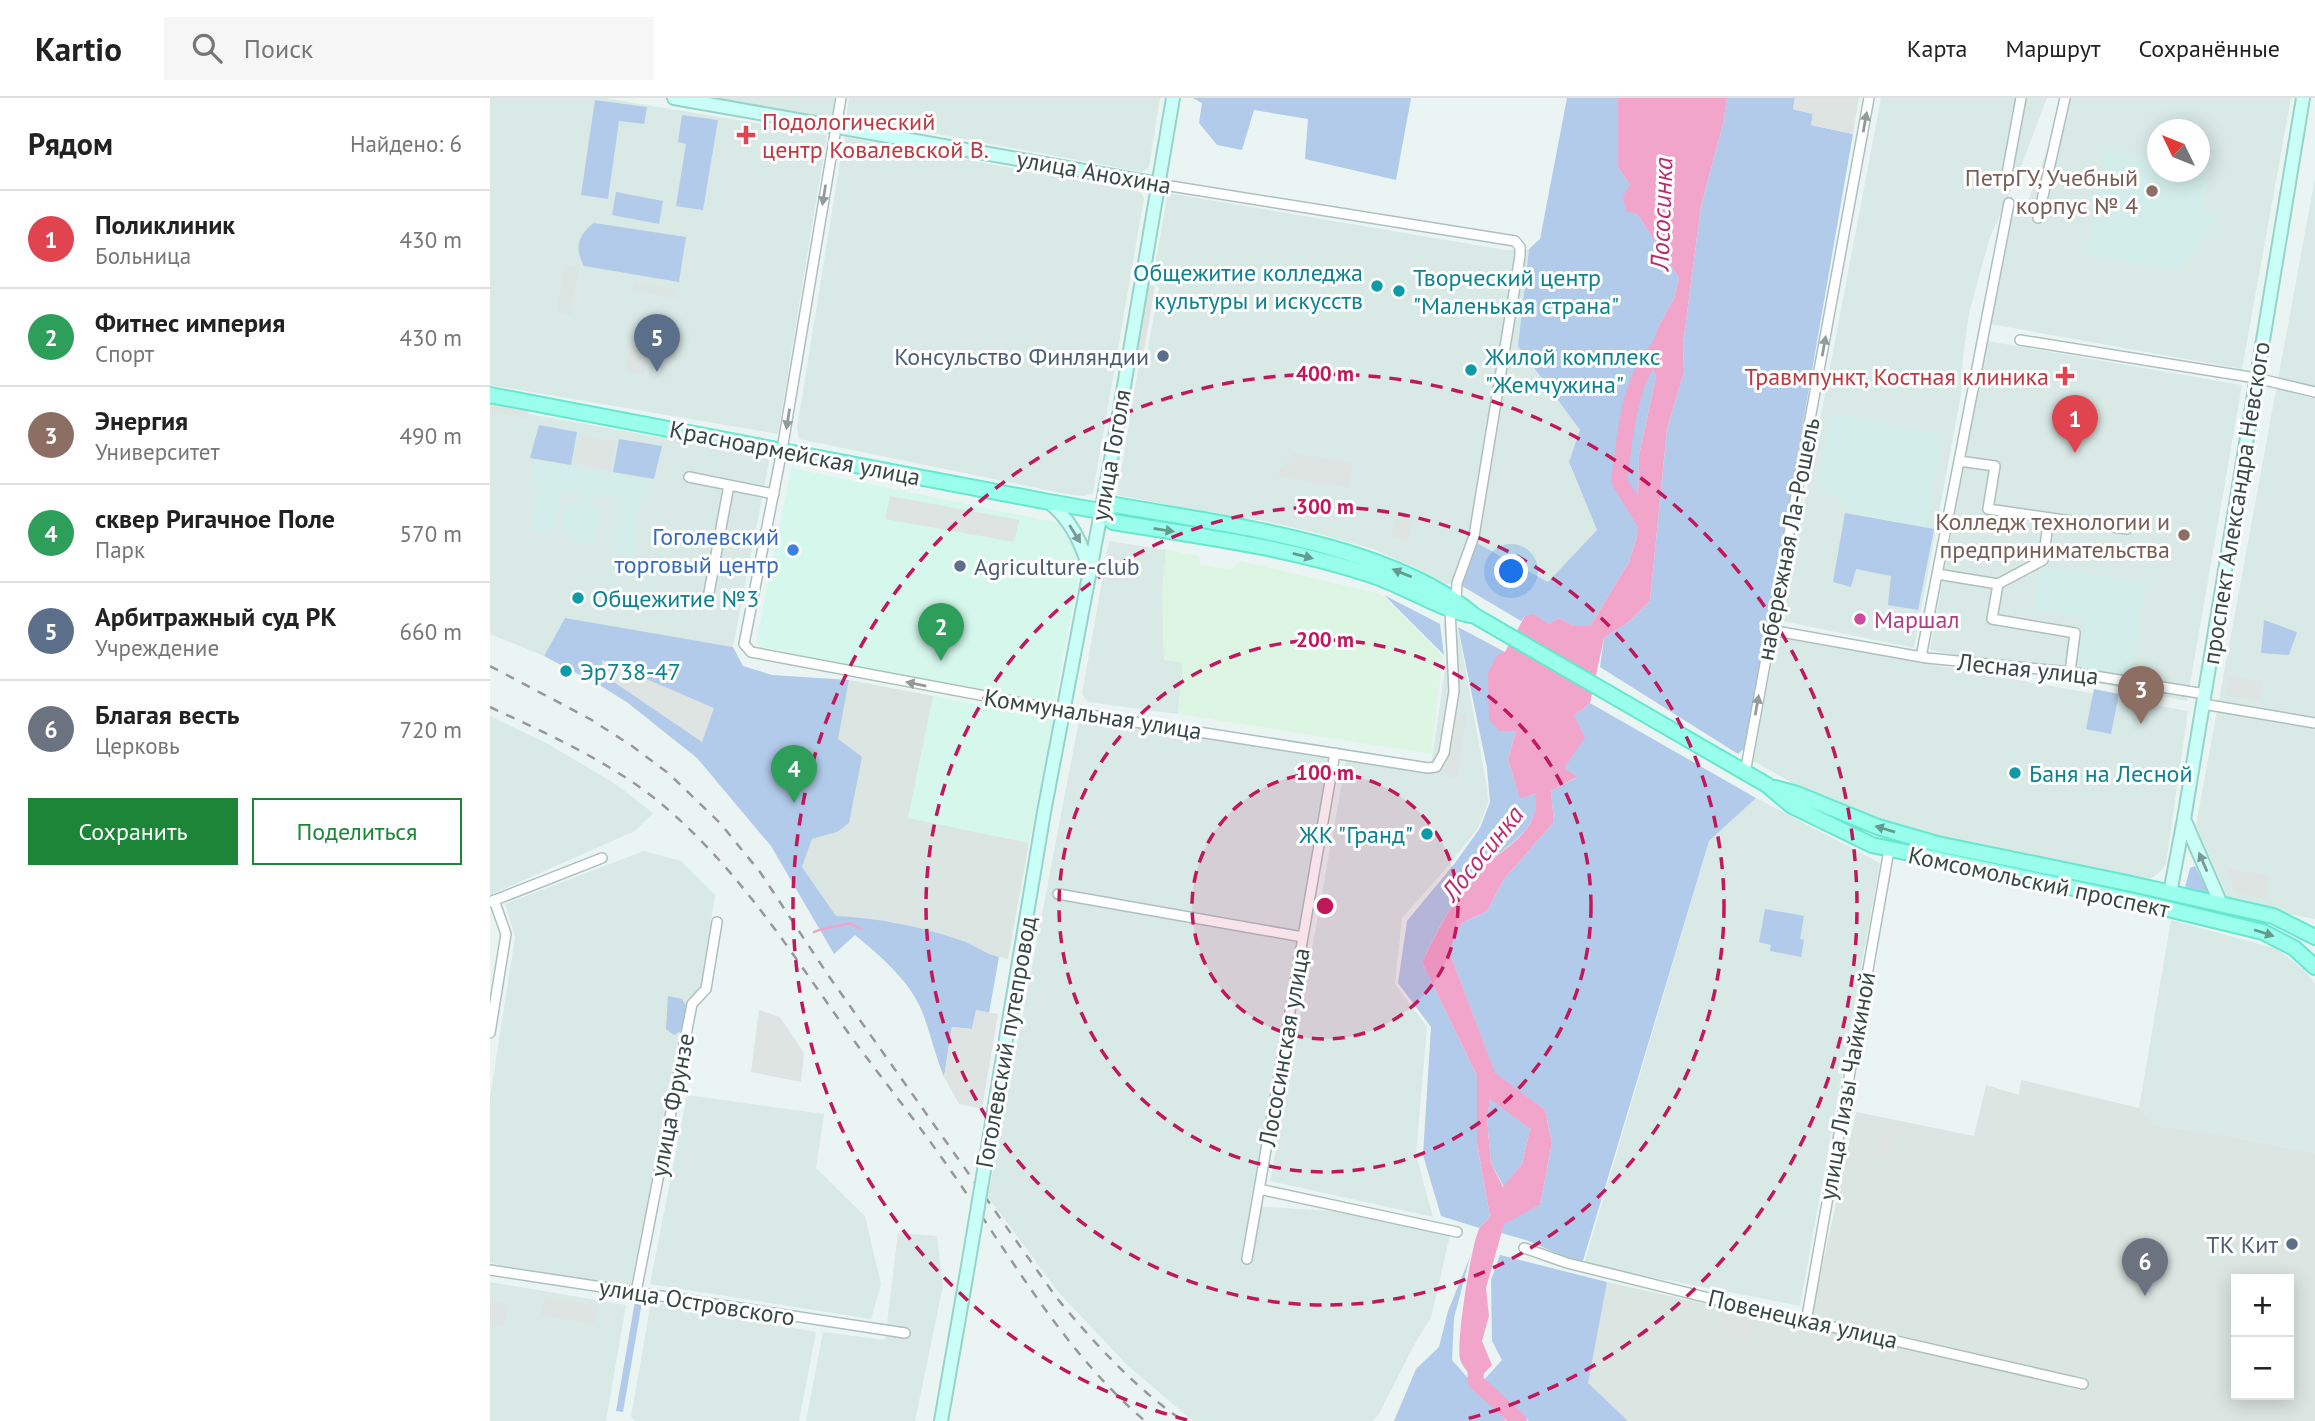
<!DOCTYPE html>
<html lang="ru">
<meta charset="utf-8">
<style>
body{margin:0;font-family:"PT Sans",sans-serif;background:#f6f6f6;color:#222}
.controls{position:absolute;right:21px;bottom:21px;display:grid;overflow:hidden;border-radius:0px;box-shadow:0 4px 18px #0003}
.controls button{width:63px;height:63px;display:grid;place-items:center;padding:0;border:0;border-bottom:2px solid #e0e0e0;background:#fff;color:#222;font:35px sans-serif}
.compass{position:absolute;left:1657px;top:21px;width:63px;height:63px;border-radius:50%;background:#fff;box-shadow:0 4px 18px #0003;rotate:313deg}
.you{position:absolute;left:1022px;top:474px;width:24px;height:24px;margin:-18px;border:5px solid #fff;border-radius:50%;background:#1a73e8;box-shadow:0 0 0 10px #1a73e833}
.badge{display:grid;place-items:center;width:46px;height:46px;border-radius:50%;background:#1d8538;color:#fff;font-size:23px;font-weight:700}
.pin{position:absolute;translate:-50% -58px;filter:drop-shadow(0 2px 4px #0008)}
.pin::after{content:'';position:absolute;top:37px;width:24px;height:21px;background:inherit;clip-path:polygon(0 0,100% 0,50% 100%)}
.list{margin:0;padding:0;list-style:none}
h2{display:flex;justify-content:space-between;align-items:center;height:91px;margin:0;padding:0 28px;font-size:30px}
h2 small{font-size:23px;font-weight:400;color:#767676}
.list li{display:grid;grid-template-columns:46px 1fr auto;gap:21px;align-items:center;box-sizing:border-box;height:98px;padding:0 28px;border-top:2px solid #e0e0e0}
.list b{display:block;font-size:26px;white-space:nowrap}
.list p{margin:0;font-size:23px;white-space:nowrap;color:#767676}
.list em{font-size:23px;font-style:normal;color:#767676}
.actions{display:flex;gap:14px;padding:21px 28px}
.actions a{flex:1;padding:16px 0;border:2px solid #1d8538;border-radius:0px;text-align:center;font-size:24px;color:#1d8538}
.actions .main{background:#1d8538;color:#fff}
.icon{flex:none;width:38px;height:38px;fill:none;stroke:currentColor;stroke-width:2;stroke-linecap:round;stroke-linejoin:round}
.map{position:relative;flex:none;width:1825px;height:1323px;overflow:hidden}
header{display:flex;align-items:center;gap:42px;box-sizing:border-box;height:98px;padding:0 35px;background:#fff;border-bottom:2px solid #e0e0e0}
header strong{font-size:33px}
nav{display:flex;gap:38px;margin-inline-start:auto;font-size:24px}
.search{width:490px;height:63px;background:#f6f6f6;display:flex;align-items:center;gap:18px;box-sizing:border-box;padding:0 24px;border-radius:0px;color:#767676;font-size:26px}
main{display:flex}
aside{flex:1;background:#fff}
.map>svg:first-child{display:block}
.residential{fill:#d8e9e6;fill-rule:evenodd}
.commercial{fill:#d5f7ec}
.industrial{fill:#dbe5e1;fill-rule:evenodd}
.education{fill:#d3eeea}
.medical{fill:#ddf6e3}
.green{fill:#b2cbea}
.parking{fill:#dee4e2}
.water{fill:#f2a5cb;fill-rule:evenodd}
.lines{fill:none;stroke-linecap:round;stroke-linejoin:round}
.stream{stroke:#f2a5cb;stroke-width:2.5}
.river{stroke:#f2a5cb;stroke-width:16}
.street-casing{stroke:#acc1bc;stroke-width:12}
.secondary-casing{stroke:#96d3c9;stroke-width:16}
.primary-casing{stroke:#66e7ce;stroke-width:18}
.street{stroke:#fff;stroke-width:9}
.secondary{stroke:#cafff8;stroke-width:12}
.primary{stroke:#99ffec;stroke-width:14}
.rail{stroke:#989898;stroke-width:2.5;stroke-dasharray:9 9;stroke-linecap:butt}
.secondary-bridge-casing{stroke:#96d3c9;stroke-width:16;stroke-linecap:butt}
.secondary-bridge{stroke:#cafff8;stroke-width:12}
.oneway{fill:#919b98}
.oneway2{fill:#639b90}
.oneway3{fill:#799b95}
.ring{fill:none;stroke:#c2185b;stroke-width:3.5;stroke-dasharray:12 9}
.health-dot{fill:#e0444e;stroke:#fff;stroke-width:2.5}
.education-dot{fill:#8d6e63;stroke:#fff;stroke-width:2.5}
.culture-dot{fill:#0f9aa8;stroke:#fff;stroke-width:2.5}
.service-dot{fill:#5c6f8a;stroke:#fff;stroke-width:2.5}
.shop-dot{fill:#3f7fe0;stroke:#fff;stroke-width:2.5}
.hotel-dot{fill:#d1479c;stroke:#fff;stroke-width:2.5}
.labels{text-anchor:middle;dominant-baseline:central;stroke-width:6;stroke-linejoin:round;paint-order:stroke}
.health-label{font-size:24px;fill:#be3a42;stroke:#fff;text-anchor:start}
.street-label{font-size:24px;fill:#374944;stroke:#fff}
.education-label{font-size:24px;fill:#785e54;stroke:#fff;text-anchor:end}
.culture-label{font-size:24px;fill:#0d838f;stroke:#fff;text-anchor:start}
.service-label{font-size:24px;fill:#4e5e75;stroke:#fff;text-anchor:end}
.shop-label{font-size:24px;fill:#366cbe;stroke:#fff;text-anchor:end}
.hotel-label{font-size:24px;fill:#b23c85;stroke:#fff;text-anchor:start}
.water-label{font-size:26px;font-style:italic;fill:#b92d6f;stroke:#fff}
.centre{fill:#c2185b;stroke:#fff;stroke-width:3.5}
.ring-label{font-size:21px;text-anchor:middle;font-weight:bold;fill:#c2185b;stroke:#fff;stroke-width:6;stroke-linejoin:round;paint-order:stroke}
</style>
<header>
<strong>Kartio</strong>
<div class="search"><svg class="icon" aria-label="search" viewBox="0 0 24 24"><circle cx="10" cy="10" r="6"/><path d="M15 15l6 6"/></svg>Поиск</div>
<nav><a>Карта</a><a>Маршрут</a><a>Сохранённые</a></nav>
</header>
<main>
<aside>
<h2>Рядом<small>Найдено: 6</small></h2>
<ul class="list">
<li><span class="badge" style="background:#e0444e">1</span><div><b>Поликлиник</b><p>Больница</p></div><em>430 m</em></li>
<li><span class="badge" style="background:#2e9e5b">2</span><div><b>Фитнес империя</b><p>Спорт</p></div><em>430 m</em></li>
<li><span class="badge" style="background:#8d6e63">3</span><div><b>Энергия</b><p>Университет</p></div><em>490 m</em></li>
<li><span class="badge" style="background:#2e9e5b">4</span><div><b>сквер Ригачное Поле</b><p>Парк</p></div><em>570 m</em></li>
<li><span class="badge" style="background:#5c6f8a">5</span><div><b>Арбитражный суд РК</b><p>Учреждение</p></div><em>660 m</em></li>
<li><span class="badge" style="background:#6b7280">6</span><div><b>Благая весть</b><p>Церковь</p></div><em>720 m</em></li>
</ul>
<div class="actions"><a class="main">Сохранить</a><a>Поделиться</a></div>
</aside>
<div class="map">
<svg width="1825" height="1323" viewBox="0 0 1825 1323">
<rect width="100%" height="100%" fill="#eaf5f3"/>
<path class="residential" d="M0,0H114L337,37L288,336L0,287Z
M212,0H345L342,19L339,21Z
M359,0H670L659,69L652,74L356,19Z
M1391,0H1557L1527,79L1500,139L1479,215L1473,260L1471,296L1424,550L1292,523Z
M1576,0H1801L1752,271L1500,226L1511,163L1522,121L1539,101ZM1668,32H1710V74H1668Z
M354,39L650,94L654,100L603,395L594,398L576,396L309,341L307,330Z
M1825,80V821L1740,805L1706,727Z
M678,95L1015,152L1039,151L1028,248L1090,332L1079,365L1107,432L1058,484L987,445L967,485L955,486L926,470L883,451L819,433L770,422L751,421L627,397L648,271L655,266L669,190L662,184Z
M1497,243L1752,287L1697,603L1440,552Z
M0,309L280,359L243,549L75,520L54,558L0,536Z
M619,443L676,452L672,494L674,562L693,564L688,616L598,604L592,596Z
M953,525L968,531L997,689L998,705L988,730L953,774L912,820L905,886L937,929L926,1057L943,1119L780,1083L856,662L940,675L957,557Z
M1287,538L1698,613L1676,766L1672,772L1662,780L1651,783L1560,766L1409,730L1340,705L1263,663Z
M590,617L841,657L760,1108L843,1113L960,1137L941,1220L924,1247L889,1316L883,1323H703L637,1267L569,1195L498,1099Z
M0,618L58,646L124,685L163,715L145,733L0,797Z
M1266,700L1390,765L1310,1208L1094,1166L1219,743Z
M154,753L191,763L225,797L211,887L200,901L140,1190L0,1165V1000L25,839L15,806Z
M1681,822L1787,851L1814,872L1825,886V1055L1728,1036L1665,1027L1649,1010Z
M197,997L334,1016L326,1070L375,1118L391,1186L381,1221L160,1186Z
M408,1135L447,1138L453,1188L425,1323H316L333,1234L395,1242Z
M0,1184L136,1207L116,1323H0Z
M161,1204L326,1234L309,1323H145L141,1319Z"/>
<path class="commercial" d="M301,370L573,426L592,462L564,603L403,577L271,549L267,545V540Z
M443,598L568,623L539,745L418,720Z"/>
<path class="industrial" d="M74,167L88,169L81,217L67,215Z
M144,184L188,191L186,200L142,193Z
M359,582L443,598L418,720L539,745L518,861L500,857L473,843L405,824L346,818L312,769L322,741L347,734L348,641Z
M1531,982L1649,1010L1665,1027L1728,1036L1825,1055V1323H1138L1097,1285L1117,1184L1319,1229L1366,1014L1484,1038L1496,987L1529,997ZM1746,1181H1799V1297H1746Z"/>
<path class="education" d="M1617,50L1667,59L1668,74H1710V67L1720,69L1712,113L1729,115L1691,172L1597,158Z
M1342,315L1454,337L1426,478L1353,467L1363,412L1329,386Z
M44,363L160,383L157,404L149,403L146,419L149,420L142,460L121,456L131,399L102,395L99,408L112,411L106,446L82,442L83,436L70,434L75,404L92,407L95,393L72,389L63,436L41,432L49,386L41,384Z
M1551,468L1657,484L1639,576L1595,571L1587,565L1594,520L1542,512Z"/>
<path class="medical" d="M676,452L709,458L710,467L742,472L750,463L891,496L953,558L941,656L688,616L693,565L674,562L672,494Z"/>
<path class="green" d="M703,0H921L906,82L815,61L818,21L764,12L752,52L727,47L709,25L712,5Z
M1077,0H1128V69L1140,87L1147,116L1189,180L1184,201L1169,227L1161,263L1166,279L1149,357L1147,439L1139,464L1100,528H1083L1069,520L1060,526L1035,518L1031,523L967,485L987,445L1058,484L1107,432L1079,364L1090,332L1028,248L1039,151L1050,141Z
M1237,0H1305L1303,11L1323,16L1321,27L1363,36L1257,648L1248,656L1110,569L1114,540L1140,523L1160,503L1177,331L1194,274L1193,246L1211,108L1233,26Z
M105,2L157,9L154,26L129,23L118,101L91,97Z
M192,17L228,22L213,112L186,108L196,46L188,44Z
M126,94L173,103L169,126L122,117Z
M104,125L196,139L189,184L94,168C84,150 88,137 104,125Z
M49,327L87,334L81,367L40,360Z
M129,341L172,348L164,381L123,374Z
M1355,415L1444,431L1428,512L1398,507L1401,478L1366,471L1361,489L1343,484Z
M894,497L950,526L954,557Z
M75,520L243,549L253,568L282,577L359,582L348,641L372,659L359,725L347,734L322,741L312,769L346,818C389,820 429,828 470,842C484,846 494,856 509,859L499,915L486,913L482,931L462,929L454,979C445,957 440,933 431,911C418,881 389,857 365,837L344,856L281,748L207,660L138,605L111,588L54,558Z
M1774,522L1807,534L1799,557L1771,555Z
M968,529L1015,554L1026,633L1018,662L1030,699L1046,696C1053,737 1000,755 979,783C960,808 946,835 932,864L987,978V1045L1000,1119L989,1130L951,1118L933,1057L941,929L908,885L917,823L965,765L990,730L1000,704L997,670Z
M1604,591L1629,596L1621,636L1596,631Z
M1100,605L1266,700L1219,743L1092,1166L1036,1142L1011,1135L1014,1125L1050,1107L1062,1045L1055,1012L1005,976L959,853L972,825L997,813L1014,781L1064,724L1061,693L1086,680L1073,670L1084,618Z
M1705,768L1719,796L1716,801L1694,793L1700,770Z
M1275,811L1314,818L1310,841L1314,842L1311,859L1280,853L1281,847L1269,844Z
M178,898L192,901L196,908L191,933L184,937L176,931Z
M1000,1000L1040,1031L1032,1066L1014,1089L1001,1065L997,1021Z
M1010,1157L1117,1184L1098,1285L1138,1323H1039L993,1283L1012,1262L1002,1243L1001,1182Z
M980,1159L964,1220L962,1262L1016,1323H904L926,1271L949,1249L958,1213Z
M145,1203L152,1204L133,1314L126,1313Z"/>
<path class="parking" d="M1305,0H1369L1363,36L1321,27L1323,16L1303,11Z
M657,187L665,188L652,265L644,264Z
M140,248L158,252L153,277L135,273Z
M0,304L39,312L37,320L0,313Z
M89,337L126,344L121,373L83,365Z
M804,355L863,365L859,390L786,378Z
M400,398L529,422L524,444L395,421Z
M905,419L922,423L918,442L901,438Z
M112,562L224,610L212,644L112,576Z
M1739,578L1773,584L1769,603L1735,597Z
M964,615L977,617L967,680L954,678Z
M1736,770L1780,778L1776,801L1746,795Z
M269,912L290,919L314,955L311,984L261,974Z
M486,912L508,916L492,1011L469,1006L454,979L462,929L482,931Z
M1392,1030L1408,1034L1402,1062L1386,1059Z
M55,1199L108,1208L104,1226L51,1217Z
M0,1203L18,1206L14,1228L0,1225Z
M1233,1214L1265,1221L1261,1240L1229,1234Z"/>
<path class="water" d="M1128,0H1237L1233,26L1211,108L1193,246L1194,274L1177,331L1160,503L1140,523L1114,540L1100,605L1084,618L1095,640L1074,670L1087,679L1061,693L1064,724L1014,781L997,813L972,825L959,853L1005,975L1055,1012L1062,1045L1050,1107L1014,1126L996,1190L999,1218L992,1243L1002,1267L986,1284C981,1277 972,1269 970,1261C966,1245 981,1147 989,1131C991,1127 997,1123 1000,1119L987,1045V978L932,864C946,836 960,808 979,783C1000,756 1054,737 1045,696L1030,700L1018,662L1026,633H1009L999,621L998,575L1007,557L1015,554L1035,518L1043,516L1059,526L1069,520L1083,528H1100L1139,464L1147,439L1149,357L1166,279L1161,264L1157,261L1169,227L1184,201L1189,180L1147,116L1136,113L1133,98L1140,87L1128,69ZM1000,1001L1040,1031L1032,1066L1013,1089L1001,1065L997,1021Z"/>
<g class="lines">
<path class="stream" d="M324,834C335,829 348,829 360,825L371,831"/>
<path class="river" d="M1158,430L1129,383C1136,337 1137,282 1171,247
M985,1264L986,1284L1029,1323"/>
<defs>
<path id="street" d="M351,0L292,352L254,546L261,554L575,613L938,670L946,669L954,655L964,593L960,512
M1516,81L1531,0
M668,86L1025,143L1030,149V158L984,438L967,485L966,502
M1548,120L1575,0
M1530,242L1766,280L1825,294
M1469,363L1505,368L1498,411L1637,431
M199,379L284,396
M1447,476L1508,486L1502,521L1585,535L1580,574
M1508,486L1553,462L1559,420
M218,500L239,387
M1280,532L1437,560L1580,574L1715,596L1713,606L1825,625
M1431,559L1519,105
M1255,675L1379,0
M568,796L813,839
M0,804L112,760
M0,935L16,836L4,802
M769,1091L967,1134
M1034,1150L1077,1165L1316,1224L1358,1232L1593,1286
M757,1161L845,655
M0,1172L415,1235
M146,1194L202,906L216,891L227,824
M1316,1224L1399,752"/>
<path id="secondary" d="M184,0L668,86
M559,404C581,422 591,444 599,470
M554,714L625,341L683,0
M1694,721L1731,806
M1680,795L1694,721L1813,0
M451,1323L477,1174"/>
<path id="primary" d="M0,297L559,404L610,413L626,407C734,427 900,445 985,518L1277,687L1302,708L1382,747L1649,804L1773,834L1804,850L1825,869
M610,413L623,424C709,438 797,449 881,477C915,488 945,509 980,517
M1285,690L1307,696L1388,729L1447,746L1637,785L1783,818L1825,839"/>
</defs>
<use href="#street" class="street-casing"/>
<use href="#secondary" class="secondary-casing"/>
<use href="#primary" class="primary-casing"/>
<use href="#street" class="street"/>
<use href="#secondary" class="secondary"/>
<use href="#primary" class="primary"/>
<path class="rail" d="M0,568L100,621L142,648L178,675L230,725L270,774L338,877L566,1199C604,1245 644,1289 693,1323
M0,609C60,637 123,665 174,708C250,773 300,853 357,933C391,980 428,1025 461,1073C522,1160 573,1253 655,1323"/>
<defs>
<path id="secondary-bridge" d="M477,1174L554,714"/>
</defs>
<use href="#secondary-bridge" class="secondary-bridge-casing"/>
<use href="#secondary-bridge" class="secondary-bridge"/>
</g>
<defs><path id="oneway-solid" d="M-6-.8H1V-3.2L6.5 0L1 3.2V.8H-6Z" transform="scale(1.75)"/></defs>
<g class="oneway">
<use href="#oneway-solid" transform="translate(1375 24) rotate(-80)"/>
<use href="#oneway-solid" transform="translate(334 97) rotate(99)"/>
<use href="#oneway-solid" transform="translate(1334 248) rotate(-80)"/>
<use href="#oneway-solid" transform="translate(298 321) rotate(99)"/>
<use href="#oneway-solid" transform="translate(426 586) rotate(-169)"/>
<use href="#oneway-solid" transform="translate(1267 607) rotate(-80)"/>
</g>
<g class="oneway2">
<use href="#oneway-solid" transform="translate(674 432) rotate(9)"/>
<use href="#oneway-solid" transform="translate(813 458) rotate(14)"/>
<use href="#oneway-solid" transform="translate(912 475) rotate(-158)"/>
<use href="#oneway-solid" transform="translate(1395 731) rotate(-163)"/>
<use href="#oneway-solid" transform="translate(1774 835) rotate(18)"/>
</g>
<g class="oneway3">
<use href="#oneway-solid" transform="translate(585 436) rotate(58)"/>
<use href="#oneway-solid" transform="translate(1713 764) rotate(-113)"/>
</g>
<circle cx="835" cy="808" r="133" fill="#c2185b" fill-opacity=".12"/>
<g class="ring">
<circle cx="835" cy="808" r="133"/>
<circle cx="835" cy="808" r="266"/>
<circle cx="835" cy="808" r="399"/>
<path d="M697 1322A532 532 0 1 1 973 1322"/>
</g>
<g class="health-dot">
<path d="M252.5 26.5h7v7h7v7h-7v7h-7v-7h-7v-7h7z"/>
<path d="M1571.5 267.5h7v7h7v7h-7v7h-7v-7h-7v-7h7z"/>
</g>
<g class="education-dot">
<circle cx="1662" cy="93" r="7"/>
<circle cx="1694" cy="437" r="7"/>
</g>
<g class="culture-dot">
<circle cx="887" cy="188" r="7"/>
<circle cx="909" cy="193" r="7"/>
<circle cx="981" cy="272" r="7"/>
<circle cx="88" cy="500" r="7"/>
<circle cx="76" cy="573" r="7"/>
<circle cx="1525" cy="675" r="7"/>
<circle cx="937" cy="736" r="7"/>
</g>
<g class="service-dot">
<circle cx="673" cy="258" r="7"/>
<circle cx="470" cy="468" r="7"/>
<circle cx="1802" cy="1146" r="7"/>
</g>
<circle class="shop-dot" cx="303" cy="452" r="7"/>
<circle class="hotel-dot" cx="1370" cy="521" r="7"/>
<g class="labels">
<g class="health-label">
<text x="272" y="23">Подологический<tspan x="272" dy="28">центр Ковалевской В.</tspan></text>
<text x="1559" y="278" text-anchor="end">Травмпункт, Костная клиника</text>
</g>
<g class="street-label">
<text transform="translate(604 74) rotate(10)">улица Анохина</text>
<text transform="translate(305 355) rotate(11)">Красноармейская улица</text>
<text transform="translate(621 357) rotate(-80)">улица Гоголя</text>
<text transform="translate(1746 405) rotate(-81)">проспект Александра Невского</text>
<text transform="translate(1298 441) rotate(-79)">набережная Ла-Рошель</text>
<text transform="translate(1538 571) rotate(6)">Лесная улица</text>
<text transform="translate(603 616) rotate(9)">Коммунальная улица</text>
<text transform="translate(1549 784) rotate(12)">Комсомольский проспект</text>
<text transform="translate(516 944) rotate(-80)">Гоголевский путепровод</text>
<text transform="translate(794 949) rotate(-80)">Лососинская улица</text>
<text transform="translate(1357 988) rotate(-80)">улица Лизы Чайкиной</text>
<text transform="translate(182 1007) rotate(-79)">улица Фрунзе</text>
<text transform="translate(207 1204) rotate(9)">улица Островского</text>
<text transform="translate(1313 1221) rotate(13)">Повенецкая улица</text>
</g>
<g class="education-label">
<text x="1648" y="79">ПетрГУ, Учебный<tspan x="1648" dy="28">корпус № 4</tspan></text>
<text x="1680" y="423">Колледж технологии и<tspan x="1680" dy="28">предпринимательства</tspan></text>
</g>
<g class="culture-label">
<text x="873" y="174" text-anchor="end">Общежитие колледжа<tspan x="873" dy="28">культуры и искусств</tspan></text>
<text x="923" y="179">Творческий центр<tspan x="923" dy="28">"Маленькая страна"</tspan></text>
<text x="995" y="258">Жилой комплекс<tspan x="995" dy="28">"Жемчужина"</tspan></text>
<text x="102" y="500">Общежитие №3</text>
<text x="90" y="573">Эр738-47</text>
<text x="1539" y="675">Баня на Лесной</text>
<text x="923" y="736" text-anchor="end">ЖК "Гранд"</text>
</g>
<g class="service-label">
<text x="659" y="258">Консульство Финляндии</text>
<text x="484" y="468" text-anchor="start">Agriculture-club</text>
<text x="1788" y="1146">ТК Кит</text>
</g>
<g class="shop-label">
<text x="289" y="438">Гоголевский<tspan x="289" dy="28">торговый центр</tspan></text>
</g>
<g class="hotel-label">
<text x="1384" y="521">Маршал</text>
</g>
<g class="water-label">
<text transform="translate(1171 116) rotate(-88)">Лососинка</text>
<text transform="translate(992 755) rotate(-51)">Лососинка</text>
</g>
</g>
<circle cx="835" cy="808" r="10" class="centre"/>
<g class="ring-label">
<text x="835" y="283">400 m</text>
<text x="835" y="416">300 m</text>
<text x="835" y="549">200 m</text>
<text x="835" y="682">100 m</text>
</g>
</svg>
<div class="controls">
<button>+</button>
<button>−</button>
</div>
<svg class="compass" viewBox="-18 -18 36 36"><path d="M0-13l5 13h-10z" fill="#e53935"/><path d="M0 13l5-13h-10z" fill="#767676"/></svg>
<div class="you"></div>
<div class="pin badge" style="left:1585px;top:355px;background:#e0444e">1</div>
<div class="pin badge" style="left:451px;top:563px;background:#2e9e5b">2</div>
<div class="pin badge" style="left:1651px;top:626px;background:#8d6e63">3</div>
<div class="pin badge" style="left:304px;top:705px;background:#2e9e5b">4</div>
<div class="pin badge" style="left:167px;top:274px;background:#5c6f8a">5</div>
<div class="pin badge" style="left:1655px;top:1198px;background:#6b7280">6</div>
</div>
</main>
